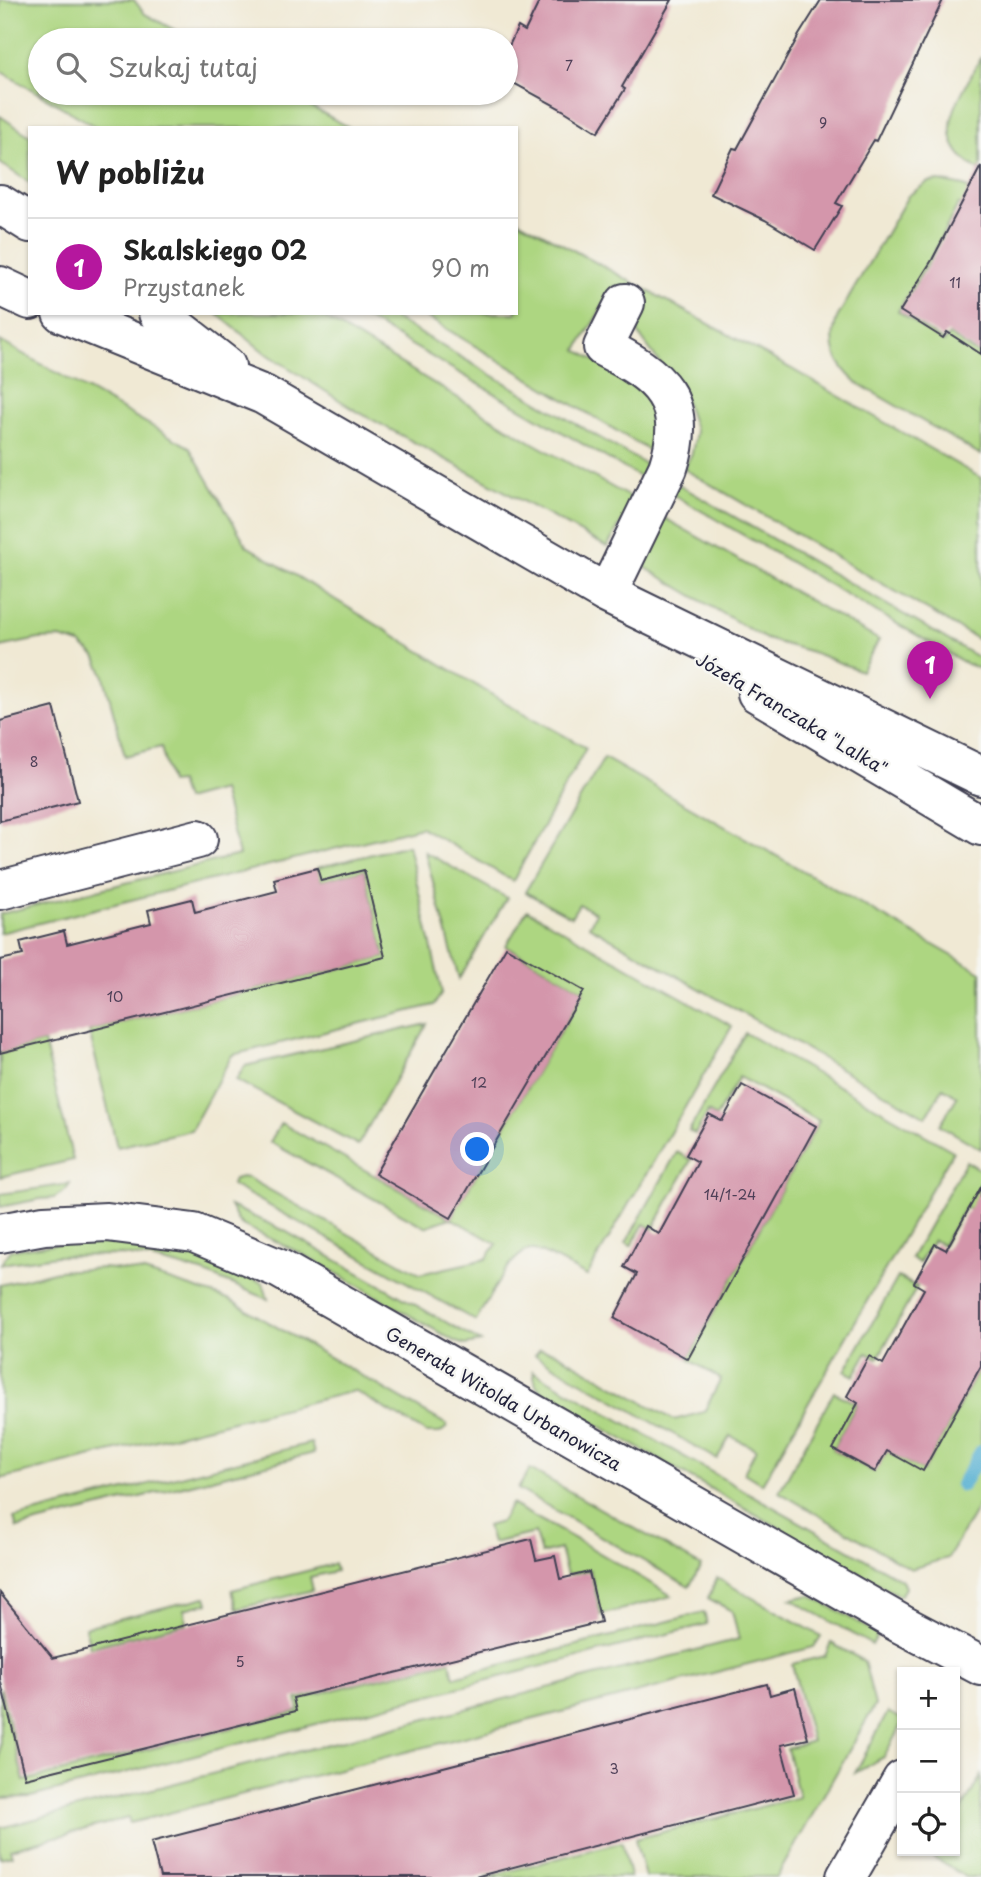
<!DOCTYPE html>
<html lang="pl">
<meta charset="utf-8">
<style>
body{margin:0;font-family:"Playpen Sans",sans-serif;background:#f6f6f6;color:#222}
.controls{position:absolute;right:21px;bottom:21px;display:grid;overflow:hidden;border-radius:0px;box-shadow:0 2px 5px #0004}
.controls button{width:63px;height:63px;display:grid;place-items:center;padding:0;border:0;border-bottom:2px solid #e0e0e0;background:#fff;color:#222;font:35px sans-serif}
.you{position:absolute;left:478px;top:1150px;width:24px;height:24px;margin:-18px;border:5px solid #fff;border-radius:50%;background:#1a73e8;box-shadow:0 0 0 10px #1a73e833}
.badge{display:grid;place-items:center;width:46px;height:46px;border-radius:50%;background:#b5179e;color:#fff;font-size:23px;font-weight:700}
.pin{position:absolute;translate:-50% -58px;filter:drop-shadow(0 2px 4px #0008)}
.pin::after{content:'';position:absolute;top:37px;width:24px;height:21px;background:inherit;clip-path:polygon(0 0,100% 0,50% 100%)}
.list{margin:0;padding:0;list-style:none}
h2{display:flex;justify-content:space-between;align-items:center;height:91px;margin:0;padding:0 28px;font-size:30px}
h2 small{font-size:23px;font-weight:400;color:#767676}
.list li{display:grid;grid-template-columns:46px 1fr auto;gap:21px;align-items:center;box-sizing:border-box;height:98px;padding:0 28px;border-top:2px solid #e0e0e0}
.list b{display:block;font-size:26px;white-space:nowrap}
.list p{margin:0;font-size:23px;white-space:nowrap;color:#767676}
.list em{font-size:23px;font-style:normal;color:#767676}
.icon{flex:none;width:38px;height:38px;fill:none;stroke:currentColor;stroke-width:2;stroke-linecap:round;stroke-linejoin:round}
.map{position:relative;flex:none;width:981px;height:1877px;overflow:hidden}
.search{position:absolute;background:#fff;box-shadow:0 2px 5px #0004;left:28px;top:28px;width:490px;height:77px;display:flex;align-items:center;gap:18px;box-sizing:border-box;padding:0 24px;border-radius:38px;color:#767676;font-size:26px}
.panel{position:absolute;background:#fff;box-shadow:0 2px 5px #0004;left:28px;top:126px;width:490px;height:189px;border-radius:0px}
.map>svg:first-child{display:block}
.green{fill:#add681;stroke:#687c5e;stroke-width:2}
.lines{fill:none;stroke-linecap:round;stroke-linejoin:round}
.stream{stroke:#53afd1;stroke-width:14}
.building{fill:#d496ab}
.minor-casing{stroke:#414052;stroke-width:42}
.minor{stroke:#fff;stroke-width:38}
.labels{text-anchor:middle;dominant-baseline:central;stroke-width:5;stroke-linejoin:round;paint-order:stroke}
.number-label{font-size:14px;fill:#4e3f57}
.street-label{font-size:18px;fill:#22223b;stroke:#f6f6f2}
</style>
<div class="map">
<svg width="981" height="1877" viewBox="0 0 981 1877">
<rect width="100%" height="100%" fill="#f6f6f2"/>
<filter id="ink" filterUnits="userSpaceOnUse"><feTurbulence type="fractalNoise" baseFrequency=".0143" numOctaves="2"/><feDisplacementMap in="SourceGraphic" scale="14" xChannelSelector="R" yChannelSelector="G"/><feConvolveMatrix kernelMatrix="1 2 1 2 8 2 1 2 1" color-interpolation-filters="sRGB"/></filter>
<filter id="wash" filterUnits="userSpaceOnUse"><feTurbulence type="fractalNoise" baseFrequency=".00686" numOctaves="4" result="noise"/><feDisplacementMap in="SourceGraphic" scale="28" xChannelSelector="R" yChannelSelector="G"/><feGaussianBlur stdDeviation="1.57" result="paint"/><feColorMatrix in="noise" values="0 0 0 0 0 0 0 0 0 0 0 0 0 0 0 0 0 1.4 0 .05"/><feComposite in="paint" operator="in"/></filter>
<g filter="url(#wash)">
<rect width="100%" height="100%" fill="#f0e9d4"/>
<path class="green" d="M0,0H134L145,14L193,40H40V93H286L350,128H98L0,71Z
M981,57V171C925,140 960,99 981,57Z
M0,116L30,136V183L0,163Z
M939,181L964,186L981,195V215L958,204L931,258L898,311L944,342L949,335L981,356V455L857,383C835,364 828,346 837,318L908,196L928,182Z
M516,219L790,368L981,478V641L684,469L692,453L696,432L683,395L638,333L639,320L647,302L615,286L577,350L631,380L652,402L659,437L652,452L420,313H516Z
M216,313H317L533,443L635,500L607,547L358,412L264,352Z
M356,313H385L650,467L643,479Z
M0,341L189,447L247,546L494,696L586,748L513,881L421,827L0,933V914L239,855L222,790L185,800L179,782L170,783L161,747L125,756L103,673L95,656L80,644L60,638L39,639L0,647Z
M679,485L981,659V669L967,664L672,494Z
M661,516L879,640L861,671L812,652L766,639L636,562Z
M604,758L981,972V1149L940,1125L957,1097L943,1088L926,1117L589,926L596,913L579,904L571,917L525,892Z
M408,845L442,993L434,1005L232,1055L191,1130L117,1147L89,1031L385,957L364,870L321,881L317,868Z
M425,852L507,898L459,979Z
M527,910L732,1026L587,1276C575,1270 543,1250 532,1250C511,1250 486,1304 476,1321L232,1185L234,1179L241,1177L248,1178L420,1274L486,1259L497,1244L451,1218L584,991L506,946Z
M427,1024L358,1145L236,1080L245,1066Z
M745,1033L953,1151L762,1484L744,1473L756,1449L730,1436L717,1459L535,1355L540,1349L555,1352L674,1420L704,1412L721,1379L688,1359L819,1121L739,1077L716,1117L708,1112L695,1134L689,1131Z
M44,1042L73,1160L0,1177V1053Z
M281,1123L450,1218L425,1227L270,1142Z
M677,1152L691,1160L653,1229L644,1224L631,1246L626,1243Z
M966,1161L981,1170V1215L965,1207L943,1245L933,1240L919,1263L911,1258Z
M70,1184L66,1190L54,1198L40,1199L0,1207V1194Z
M230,1206L283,1230L481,1342L465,1345L456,1342L310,1258L242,1225L237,1220Z
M101,1240L148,1245L179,1251L204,1258L263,1283L268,1299L202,1272L151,1259L122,1255L56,1256L1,1264L11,1250L68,1242Z
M103,1268L144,1272L228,1299L447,1425L446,1428L440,1433H427L354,1391L0,1479V1285L58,1271Z
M898,1277L917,1287L878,1358L867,1353L854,1376L845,1371Z
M981,1366V1501L948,1558L911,1569L779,1492L834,1392L857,1404L833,1449L874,1472L887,1451L923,1471Z
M533,1371L902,1580L905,1588L900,1596L545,1395L536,1385Z
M311,1443L314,1453L17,1528L14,1518Z
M530,1469L701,1566L689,1587L518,1489Z
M511,1504L581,1542L672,1596L601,1615L590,1570L567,1575L560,1549L541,1554L535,1533L492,1543L487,1526L501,1522Z
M334,1564L336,1571L310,1577L313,1590L237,1609L232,1590Z
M717,1578L821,1636L814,1647L130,1823L128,1818L10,1849L12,1855L0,1858V1828L739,1639L732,1611L708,1598Z
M810,1595L878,1634L872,1645L791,1599Z
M206,1597L208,1603L184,1609L187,1623L90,1647L85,1627Z
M704,1612L707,1624L31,1797L0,1798V1688L24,1781L299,1711L297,1699L450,1661L454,1677Z
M831,1643L864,1661L875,1705L777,1877H645L635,1839L799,1797L787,1749L812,1741L792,1664L825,1656Z
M888,1712L902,1720V1723L884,1757L855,1773Z
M981,1776V1877H966L934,1858L938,1851H955V1822Z
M622,1842L630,1877H486Z"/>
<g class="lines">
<path class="stream" d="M962,1485L981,1452"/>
</g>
<g id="blocks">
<path class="building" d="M540,0H672L622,87L625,89L598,132L563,110L506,79V52L518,27L525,31Z
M821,0H943L876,141L874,140L836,203L842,206L815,250L765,220L711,194L733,148L737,149L799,35Z
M981,166V354L947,332L943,338L900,311L932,260Z
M54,707L78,801L0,821V721Z
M317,868L321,881L364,870L385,957L0,1053V960L23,955L20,942L64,931L67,944L151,923L148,910L192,899L195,912L277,891L274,879Z
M506,947L584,991L451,1218L375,1174Z
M742,1085L816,1126L688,1359L614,1318L637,1274L624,1267L646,1226L659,1234L698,1162L686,1155L709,1114L722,1121Z
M981,1187V1366L923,1471L887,1451L875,1472L833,1449L858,1403L847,1396L869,1356L883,1364L924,1289L914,1283L935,1244L946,1250Z
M531,1539L536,1560L555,1556L560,1579L589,1572L601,1622L293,1698L296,1711L25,1778L0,1679V1593L53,1658Z
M767,1684L770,1695L795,1688L808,1739L781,1745L794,1794L475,1877H160L151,1842Z"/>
</g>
</g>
<g filter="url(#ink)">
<use href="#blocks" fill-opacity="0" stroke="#414052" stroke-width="2"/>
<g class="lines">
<defs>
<path id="minor" d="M0,204L30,223
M0,286L30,300
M62,313L264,395L607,594L981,776
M158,313L226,366
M607,594L668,468C690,400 660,376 603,347L625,303
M757,693L981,826
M0,890L198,839
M0,1233L44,1225L107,1222L194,1233L280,1269L901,1624L981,1666
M846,1877L902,1780"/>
</defs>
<use href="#minor" class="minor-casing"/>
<use href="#minor" class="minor"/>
</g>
</g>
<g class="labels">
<g class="number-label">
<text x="569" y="65">7</text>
<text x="823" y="122">9</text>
<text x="955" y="282">11</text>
<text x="34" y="761">8</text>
<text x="115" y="996">10</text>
<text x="479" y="1082">12</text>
<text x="730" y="1194">14/1-24</text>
<text x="240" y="1661">5</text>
<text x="614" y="1768">3</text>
</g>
<g class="street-label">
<text transform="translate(792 713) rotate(31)">Józefa Franczaka "Lalka"</text>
<text transform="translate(504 1398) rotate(30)">Generała Witolda Urbanowicza</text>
</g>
</g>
</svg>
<div class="controls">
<button>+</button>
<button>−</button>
<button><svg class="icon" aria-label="locate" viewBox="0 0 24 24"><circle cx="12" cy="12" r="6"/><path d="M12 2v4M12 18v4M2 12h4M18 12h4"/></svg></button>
</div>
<div class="you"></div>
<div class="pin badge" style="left:930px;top:699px">1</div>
<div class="search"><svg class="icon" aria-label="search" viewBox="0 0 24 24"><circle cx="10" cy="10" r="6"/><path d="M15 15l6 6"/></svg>Szukaj tutaj</div>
<section class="panel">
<h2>W pobliżu<small></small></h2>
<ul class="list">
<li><span class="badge">1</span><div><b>Skalskiego 02</b><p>Przystanek</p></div><em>90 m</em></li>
</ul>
</section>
</div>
